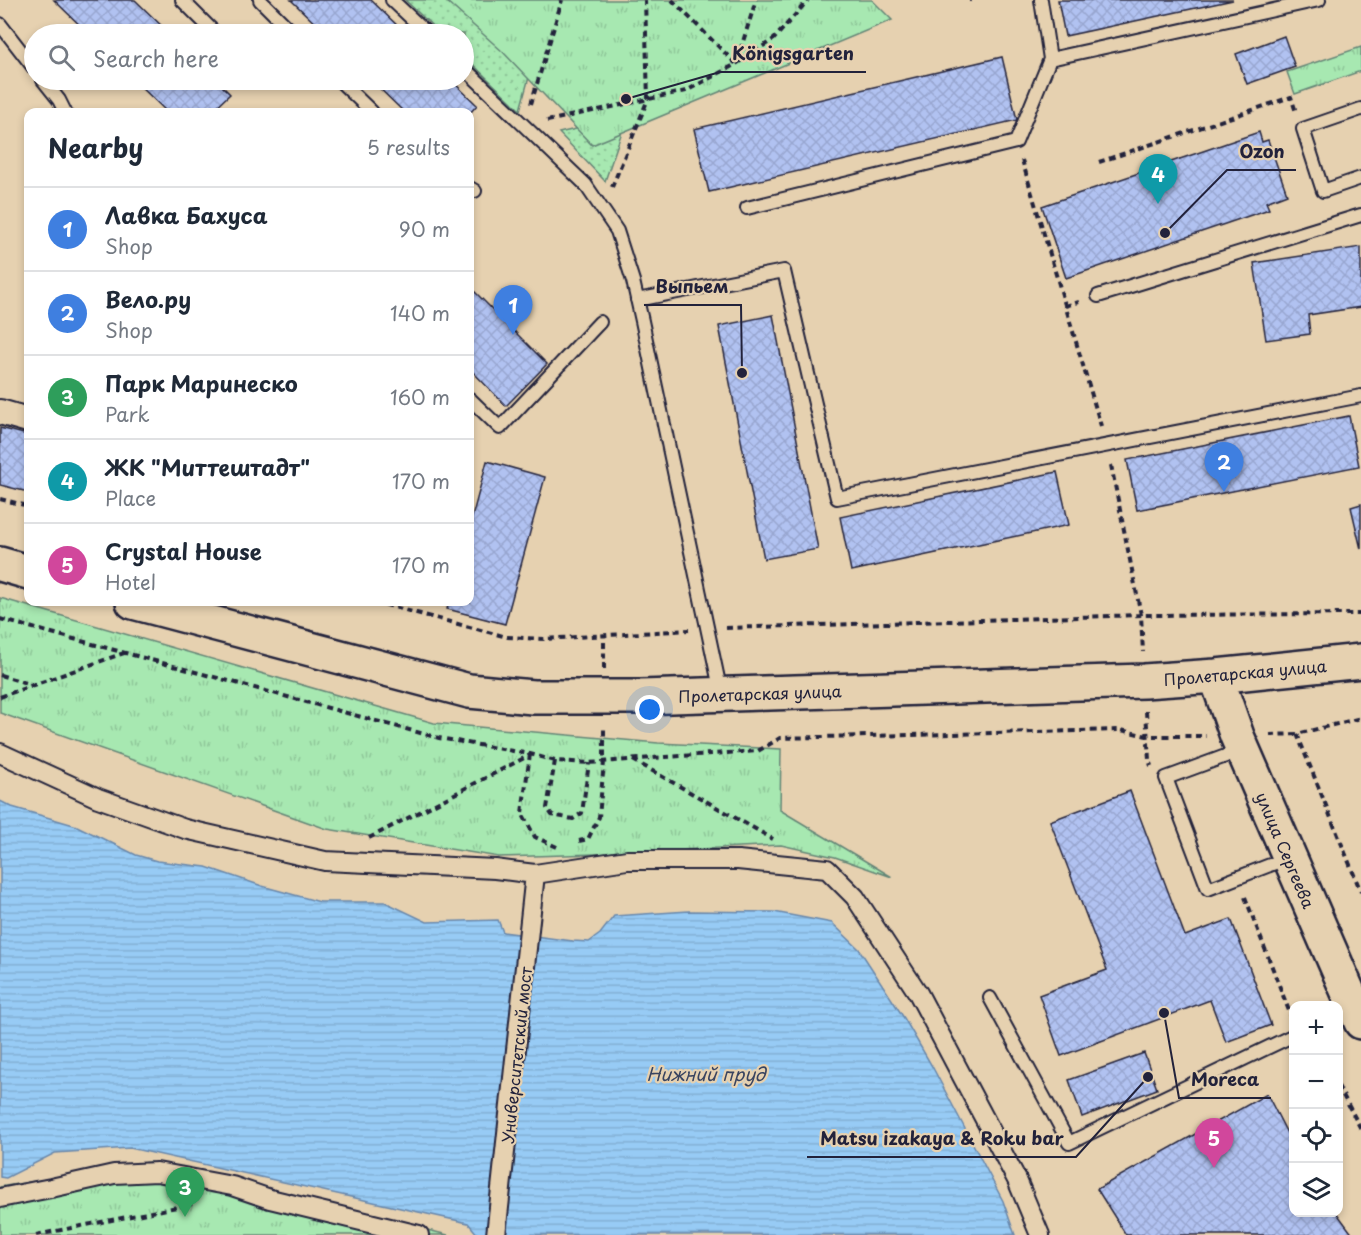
<!DOCTYPE html>
<meta charset="utf-8">
<style>
body{margin:0;font-family:"Playpen Sans",sans-serif;background:#f6f6f7;color:#1f2937}
.controls{position:absolute;right:18px;bottom:18px;display:grid;overflow:hidden;border-radius:12px;box-shadow:0 3px 9px #0003}
.controls button{width:54px;height:54px;display:grid;place-items:center;padding:0;border:0;border-bottom:2px solid #e0e1e3;background:#fff;color:#1f2937;font:30px sans-serif}
.you{position:absolute;left:650px;top:710px;width:21px;height:21px;margin:-15px;border:4px solid #fff;border-radius:50%;background:#1a73e8;box-shadow:0 0 0 9px #1a73e833}
.badge{display:grid;place-items:center;width:39px;height:39px;border-radius:50%;background:#22223b;color:#fff;font-size:20px;font-weight:700}
.pin{position:absolute;translate:-50% -50px;filter:drop-shadow(0 2px 3px #0008)}
.pin::after{content:'';position:absolute;top:32px;width:21px;height:18px;background:inherit;clip-path:polygon(0 0,100% 0,50% 100%)}
.list{margin:0;padding:0;list-style:none}
h2{display:flex;justify-content:space-between;align-items:center;height:78px;margin:0;padding:0 24px;font-size:26px}
h2 small{font-size:20px;font-weight:400;color:#747a83}
.list li{display:grid;grid-template-columns:39px 1fr auto;gap:18px;align-items:center;box-sizing:border-box;height:84px;padding:0 24px;border-top:2px solid #e0e1e3}
.list b{display:block;font-size:22px;white-space:nowrap}
.list p{margin:0;font-size:20px;white-space:nowrap;color:#747a83}
.list em{font-size:20px;font-style:normal;color:#747a83}
.icon{flex:none;width:33px;height:33px;fill:none;stroke:currentColor;stroke-width:2;stroke-linecap:round;stroke-linejoin:round}
.map{position:relative;flex:none;width:1361px;height:1235px;overflow:hidden}
.search{position:absolute;background:#fff;box-shadow:0 3px 9px #0003;left:24px;top:24px;width:450px;height:66px;display:flex;align-items:center;gap:15px;box-sizing:border-box;padding:0 21px;border-radius:33px;color:#747a83;font-size:22px}
.panel{position:absolute;background:#fff;box-shadow:0 3px 9px #0003;left:24px;top:108px;width:450px;height:498px;border-radius:12px}
.map>svg:first-child{display:block}
.grass{fill:url(#grass-dots);stroke:#648576;stroke-width:1.5}
.park{fill:url(#park-tufts);stroke:#648576;stroke-width:1.5}
.water{fill:url(#water-rules);stroke:#6887ab;stroke-width:1.5}
.building{fill:url(#building-cross-hatch);stroke:#22223b;stroke-width:1.5}
.lines{fill:none;stroke-linecap:round;stroke-linejoin:round}
.service-casing{stroke:#22223b;stroke-width:16}
.pedestrian-casing{stroke:#22223b;stroke-width:22}
.minor-casing{stroke:#22223b;stroke-width:28}
.secondary-casing{stroke:#22223b;stroke-width:38}
.path{stroke:#22223b;stroke-width:4;stroke-dasharray:6 4.5;stroke-linecap:butt}
.service{stroke:#e6d1b0;stroke-width:12}
.pedestrian{stroke:#e6d1b0;stroke-width:18}
.minor{stroke:#e6d1b0;stroke-width:24}
.secondary{stroke:#e6d1b0;stroke-width:33}
.labels{text-anchor:middle;dominant-baseline:central;stroke-width:4.5;stroke-linejoin:round;paint-order:stroke}
.street-label{font-size:16px;fill:#22223b;stroke:#e6d1b0}
.water-label{font-size:18px;font-style:italic;fill:#394460;stroke:#e6d1b0}
.leader{fill:none;stroke:#22223b;stroke-width:2}
.callout-dot{fill:#22223b;stroke:#e6d1b0;stroke-width:2}
.callout-label{font-size:18px;text-anchor:middle;font-weight:bold;fill:#22223b;stroke:#e6d1b0;stroke-width:4.5;stroke-linejoin:round;paint-order:stroke}
</style>
<div class="map">
<svg width="1361" height="1235" viewBox="0 0 1361 1235">
<defs>
<pattern id="grass-dots" width="8" height="8" patternUnits="userSpaceOnUse" patternTransform="scale(1.5)"><rect width="8" height="8" fill="#a7e8b1"/><path d="M2 2h.1M6 6h.1" fill="none" stroke="#8fc799" stroke-width="1.8" stroke-linecap="round"/></pattern>
<pattern id="park-tufts" width="24" height="20" patternUnits="userSpaceOnUse" patternTransform="scale(1.5)"><rect width="24" height="20" fill="#a7e8b1"/><path d="M3 7l-1-3M5 7V3M7 7l1-3M15 17l-1-3M17 17v-4M19 17l1-3" fill="none" stroke="#8fc799"/></pattern>
<pattern id="water-rules" width="6" height="5" patternUnits="userSpaceOnUse" patternTransform="scale(1.5)"><rect width="6" height="5" fill="#97cbf5"/><path d="M0 2.5h6" fill="none" stroke="#82aed3"/></pattern>
<pattern id="building-cross-hatch" width="8" height="8" patternUnits="userSpaceOnUse" patternTransform="scale(1.5)"><rect width="8" height="8" fill="#b1c2f1"/><path d="M0 0l8 8M0 8l8-8" fill="none" stroke="#98a6d0"/></pattern>
</defs>
<rect width="100%" height="100%" fill="#e6d1b0"/>
<filter id="ink" filterUnits="userSpaceOnUse"><feTurbulence type="fractalNoise" baseFrequency=".0167" numOctaves="2"/><feDisplacementMap in="SourceGraphic" scale="12" xChannelSelector="R" yChannelSelector="G"/><feConvolveMatrix kernelMatrix="1 2 1 2 8 2 1 2 1" color-interpolation-filters="sRGB"/></filter>
<g filter="url(#ink)">
<path class="grass" d="M405,0H550L520,110L464,56V34H441Z
M627,117L605,181L559,133Z"/>
<path class="park" d="M445,0H872L892,20L592,145L503,52Z
M1361,47V71L1295,94L1287,72Z
M0,598L434,723L658,743L781,749L780,810L892,877L835,857L781,845L596,854L499,857L327,829L0,713Z
M149,1162L448,1235H0V1187Z"/>
<path class="water" d="M0,801L12,807L77,826L136,855L157,861L206,867L262,886L320,902H385L427,922L498,920L503,932L573,941L589,942L600,934L614,916L689,911L774,912L832,923L859,949L904,1018L933,1068L1003,1201L1015,1235H478L468,1223L130,1148L55,1153L6,1178L0,1177Z"/>
<path class="building" d="M54,0H135L170,34H89Z
M291,0H371L406,34H326Z
M1058,0H1233L1065,36Z
M1284,36L1295,67L1247,84L1236,54Z
M1002,57L1017,120L709,192L694,129Z
M134,80H216L230,94L211,112H167Z
M371,80H451L477,105L470,113L404,112Z
M1259,132L1262,142L1268,140L1287,194L1266,202L1269,209L1066,278L1042,206Z
M1361,247V307L1308,315L1310,334L1266,340L1254,263Z
M470,287L547,364L506,406L470,369Z
M773,315L818,549L764,559L719,326Z
M1349,416L1359,466L1137,510L1127,460Z
M0,428L28,435V492L0,485Z
M487,461L545,477L505,624L447,609L449,602H470V525Z
M1057,472L1069,525L851,571L840,517Z
M1361,504V549L1351,507Z
M1130,791L1185,936L1231,919L1271,1025L1226,1042L1210,1000L1061,1056L1039,995L1107,970L1050,821Z
M1144,1053L1157,1089L1082,1117L1069,1080Z
M1267,1094L1294,1147V1212H1336L1353,1235H1126L1097,1189Z"/>
<g class="lines">
<defs>
<path id="service" d="M182,0L216,34
M260,0L294,34
M392,0L428,34
M1041,0L1050,59L1319,0
M0,24L34,68
M464,68L585,184L617,231L633,281L642,321L721,693
M43,80L59,100L65,112
M339,80L372,112
M1361,109L1303,129L1323,191L1361,178
M470,188L475,191
M747,208L1016,142L1050,59
M1098,296L1361,215
M637,300L784,271L837,498L1361,396
M470,399L500,428L600,322
M1242,750L1166,778L1208,889L1288,858
M990,998L1069,1143L1294,1035"/>
<path id="pedestrian" d="M0,753L98,798L185,829L325,861L495,869L535,874L627,860H738L827,869L855,897L918,993L1017,1180L1040,1235
M0,1198L51,1188L114,1174L157,1172L232,1186L270,1199L419,1235
M496,1235L535,874"/>
<path id="minor" d="M0,412L28,420"/>
<path id="secondary" d="M0,564L28,572
M133,602L469,691L533,697H641L1144,681L1216,676L1361,661
M1216,676L1237,736L1361,1022"/>
</defs>
<use href="#service" class="service-casing"/>
<use href="#pedestrian" class="pedestrian-casing"/>
<use href="#minor" class="minor-casing"/>
<use href="#secondary" class="secondary-casing"/>
<path class="path" d="M672,0L736,64L756,0
M969,0H971
M531,104L562,0
M547,121L686,91L736,64L774,39L808,0
M1022,160L1101,426
M1099,162L1291,97L1296,112
M612,187L648,99L645,0
M1065,306L1079,302
M1111,465L1141,615L1143,652
M0,499L28,506
M375,602L507,637L544,639L689,630
M0,619L439,738L530,754L555,761L589,763L665,757L758,751L780,738L1121,730L1147,736H1206
M726,628L1141,615L1361,614
M604,669V636
M0,675L33,685L124,653
M0,697L33,685
M1146,711L1149,760L1151,766
M1297,734L1361,892
M1270,735L1297,734L1361,718
M530,754L522,813L535,837L557,847
M633,760L773,839
M555,761L547,808L552,815L573,819L582,813L589,763
M369,838L530,755
M579,841L588,839L599,817L604,762V727
M1245,897L1291,1016
M1338,1086L1361,1129
M36,1235L192,1204"/>
<use href="#service" class="service"/>
<use href="#pedestrian" class="pedestrian"/>
<use href="#minor" class="minor"/>
<use href="#secondary" class="secondary"/>
</g>
</g>
<g class="labels">
<g class="street-label">
<text transform="translate(1245 672) rotate(-5)">Пролетарская улица</text>
<text transform="translate(760 693) rotate(-2)">Пролетарская улица</text>
<text transform="translate(1286 850) rotate(67)">улица Сергеева</text>
<text transform="translate(516 1055) rotate(-84)">Университетский мост</text>
</g>
<g class="water-label">
<text x="706" y="1073">Нижний пруд</text>
</g>
</g>
<path class="leader" d="M626 99L720 72H866M1165 233L1227 170H1296M742 373L741 305H644M1164 1013L1179 1098H1271M1148 1077L1076 1157H807"/>
<g class="callout-dot">
<circle cx="626" cy="99" r="6"/>
<circle cx="1165" cy="233" r="6"/>
<circle cx="742" cy="373" r="6"/>
<circle cx="1164" cy="1013" r="6"/>
<circle cx="1148" cy="1077" r="6"/>
</g>
<g class="callout-label">
<text x="793" y="60">Königsgarten</text>
<text x="1262" y="158">Ozon</text>
<text x="692" y="293">Выпьем</text>
<text x="1225" y="1086">Moreca</text>
<text x="942" y="1145">Matsu izakaya &amp; Roku bar</text>
</g>
</svg>
<div class="controls">
<button>+</button>
<button>−</button>
<button><svg class="icon" aria-label="locate" viewBox="0 0 24 24"><circle cx="12" cy="12" r="6"/><path d="M12 2v4M12 18v4M2 12h4M18 12h4"/></svg></button>
<button><svg class="icon" aria-label="layers" viewBox="0 0 24 24"><path d="M12 4l9 5-9 5-9-5zM3 14l9 5 9-5"/></svg></button>
</div>
<div class="you"></div>
<div class="pin badge" style="left:513px;top:335px;background:#3f7fe0">1</div>
<div class="pin badge" style="left:1224px;top:492px;background:#3f7fe0">2</div>
<div class="pin badge" style="left:185px;top:1217px;background:#2e9e5b">3</div>
<div class="pin badge" style="left:1158px;top:204px;background:#0f9aa8">4</div>
<div class="pin badge" style="left:1214px;top:1168px;background:#d1479c">5</div>
<div class="search"><svg class="icon" aria-label="search" viewBox="0 0 24 24"><circle cx="10" cy="10" r="6"/><path d="M15 15l6 6"/></svg>Search here</div>
<section class="panel">
<h2>Nearby<small>5 results</small></h2>
<ul class="list">
<li><span class="badge" style="background:#3f7fe0">1</span><div><b>Лавка Бахуса</b><p>Shop</p></div><em>90 m</em></li>
<li><span class="badge" style="background:#3f7fe0">2</span><div><b>Вело.ру</b><p>Shop</p></div><em>140 m</em></li>
<li><span class="badge" style="background:#2e9e5b">3</span><div><b>Парк Маринеско</b><p>Park</p></div><em>160 m</em></li>
<li><span class="badge" style="background:#0f9aa8">4</span><div><b>ЖК &quot;Миттештадт&quot;</b><p>Place</p></div><em>170 m</em></li>
<li><span class="badge" style="background:#d1479c">5</span><div><b>Crystal House</b><p>Hotel</p></div><em>170 m</em></li>
</ul>
</section>
</div>
